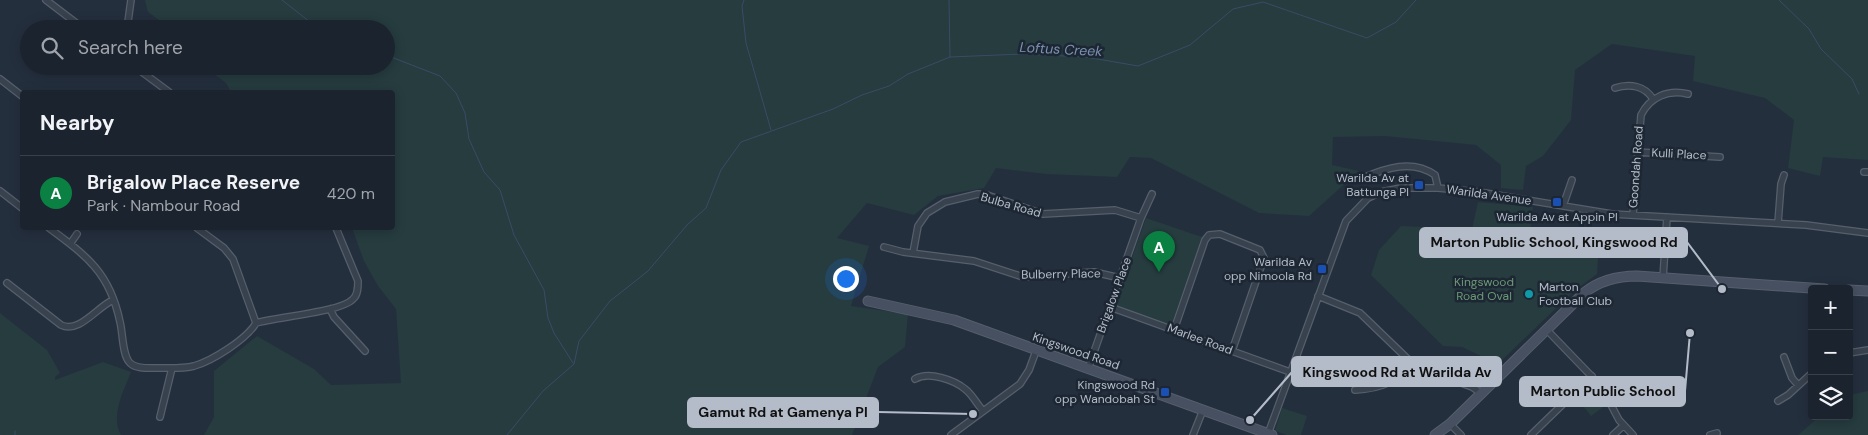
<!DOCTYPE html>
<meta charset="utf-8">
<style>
body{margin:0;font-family:"DM Sans",sans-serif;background:#282f3a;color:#f1f3f6}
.controls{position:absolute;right:15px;bottom:15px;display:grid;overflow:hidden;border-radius:5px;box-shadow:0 2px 12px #0003}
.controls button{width:45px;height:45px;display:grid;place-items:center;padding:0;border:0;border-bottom:1px solid #39404a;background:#1b232e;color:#f1f3f6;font:25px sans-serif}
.you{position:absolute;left:845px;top:278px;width:18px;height:18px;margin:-12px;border:4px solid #fff;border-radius:50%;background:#1a73e8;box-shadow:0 0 0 8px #1a73e833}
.badge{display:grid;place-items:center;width:32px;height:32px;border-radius:50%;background:#0b8043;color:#fff;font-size:16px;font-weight:700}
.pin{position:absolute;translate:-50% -41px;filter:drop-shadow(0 1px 2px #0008)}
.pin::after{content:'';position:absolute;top:26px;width:18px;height:15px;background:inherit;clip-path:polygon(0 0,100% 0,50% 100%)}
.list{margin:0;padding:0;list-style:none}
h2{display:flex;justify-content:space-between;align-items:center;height:65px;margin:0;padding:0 20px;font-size:21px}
h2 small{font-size:16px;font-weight:400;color:#a0a4aa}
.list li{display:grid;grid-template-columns:32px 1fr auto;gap:15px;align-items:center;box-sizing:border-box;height:75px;padding:0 20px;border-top:1px solid #39404a}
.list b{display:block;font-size:19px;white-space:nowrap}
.list p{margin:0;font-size:16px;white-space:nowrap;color:#a0a4aa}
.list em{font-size:16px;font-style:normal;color:#a0a4aa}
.icon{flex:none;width:28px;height:28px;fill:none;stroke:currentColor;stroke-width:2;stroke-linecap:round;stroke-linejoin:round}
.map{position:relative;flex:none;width:1868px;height:435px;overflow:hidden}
.search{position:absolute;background:#1b232e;box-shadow:0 2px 12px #0003;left:20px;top:20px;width:375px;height:55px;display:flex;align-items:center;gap:12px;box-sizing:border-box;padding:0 18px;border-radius:28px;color:#a0a4aa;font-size:19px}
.panel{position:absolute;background:#1b232e;box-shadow:0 2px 12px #0003;left:20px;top:90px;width:375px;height:140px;border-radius:5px}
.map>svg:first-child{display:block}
.green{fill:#263c3f}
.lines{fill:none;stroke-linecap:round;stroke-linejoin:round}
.stream{stroke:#394c67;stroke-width:1}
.street-casing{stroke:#565f6c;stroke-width:8}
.secondary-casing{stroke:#565f6c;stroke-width:11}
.street{stroke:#38414e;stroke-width:5.5}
.secondary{stroke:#465061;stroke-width:9}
.transit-dot{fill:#1a4fb4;stroke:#1d2633;stroke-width:2}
.culture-dot{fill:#0f9aa8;stroke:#1d2633;stroke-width:2}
.labels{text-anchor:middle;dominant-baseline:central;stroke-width:5;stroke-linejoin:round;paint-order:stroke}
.street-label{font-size:12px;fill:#b4bcc9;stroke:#1d2633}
.poi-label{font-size:12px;fill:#b4bcc9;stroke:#1d2633;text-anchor:end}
.park-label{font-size:12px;fill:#6b9a76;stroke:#1d2633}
.water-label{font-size:14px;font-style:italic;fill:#7c92b1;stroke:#1d2633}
.leader{fill:none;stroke:#b4bcc9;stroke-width:2}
.callout-dot{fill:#b4bcc9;stroke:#1d2633;stroke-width:2}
.callout{fill:#b4bcc9;stroke:#b4bcc9;stroke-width:2}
.callout-label{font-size:14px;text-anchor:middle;font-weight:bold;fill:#111}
</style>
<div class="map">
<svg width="1868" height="435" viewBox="0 0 1868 435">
<rect width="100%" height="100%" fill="#242f3e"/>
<path class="green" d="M145,0H1868V160L1823,157L1820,176L1788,168L1794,120L1765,98L1693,81L1695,56L1612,44L1575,70L1571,120L1543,156L1526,166L1523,190L1501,188V165L1476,145L1385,136L1333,137L1332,165L1359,171L1309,216L1259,213L1151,158L1130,157L1117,177L1046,174L996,168L984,188L938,196L914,215L867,203L837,238L869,246L851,306L908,314L905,347L878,367L852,435H204L214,417V371L257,336L314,369L331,385L401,383L396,309L378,286L364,261L352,228H392V92H231L226,83L204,66H386V29H171L148,12Z
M1478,202L1533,207L1530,232L1599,246L1597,274L1574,291L1498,364L1462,347L1443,346L1371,275L1379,250L1401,226L1472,229Z
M1146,218L1202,237L1171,326L1115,306Z
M0,313L47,350L60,373L55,377V380L103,362L131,372C124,390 110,416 121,435H0Z
M1590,385L1594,387L1606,405L1591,416L1577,398Z
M1868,391V435H1798L1820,416H1849V395Z
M1282,408L1307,416L1301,435H1287L1275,431Z"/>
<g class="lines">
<path class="stream" d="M282,0L319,29
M744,0L742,6L746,43L771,130
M949,0L950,57
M1779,0L1809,29L1821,49L1852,79L1859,94
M386,55L440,76L456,93L465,113L469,139L484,172L500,190L514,235L544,290L548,318L554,333L573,363
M15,435V431
M507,435L543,391L574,364L579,341L610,301L648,271L687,225L706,208L721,170L741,142L833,109L862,95L889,86L908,74L950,57L1022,54L1086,57L1138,66L1190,45L1233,9L1263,2L1367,38L1396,22L1416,0"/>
<defs>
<path id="street" d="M46,0L84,29
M127,29L131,0
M134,66L169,92
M0,79L22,96
M1615,88C1630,83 1645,86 1653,99
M1637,152L1720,157
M1864,172H1868
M1363,178C1386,168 1412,159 1435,175L1438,188
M0,191L22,208
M1563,206L1572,180
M1633,215L1641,115C1650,97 1668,89 1688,94
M1778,223L1781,184L1784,175
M49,228C87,256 110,273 120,322C123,333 122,355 130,363C136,369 148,368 156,368C168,368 182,369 194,366C212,361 247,339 256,323
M197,228L224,248L233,259L256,323
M70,244L77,234
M884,247L903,252L974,261L1023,277L1094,272L1120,278
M913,253L918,226L927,213L945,202L978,194L987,195L1043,214L1115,210L1141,218
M1663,278L1667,217
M7,283L61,325C79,334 97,307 113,300
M1318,296L1360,313L1415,366L1472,387L1481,393
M1110,307L1290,372
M330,309L334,317L365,351
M256,323C276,317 342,312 353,299C358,295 358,287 358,281L336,228
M1546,329L1601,386L1619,420L1633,435
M1174,330L1205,240L1209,235L1220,234L1260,250L1264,258L1232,351
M1849,353L1868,350
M1784,357L1792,378L1798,385
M1088,369L1141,218L1152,194
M915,379C929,371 954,380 965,389C972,394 977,404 983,411
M1355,390C1378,389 1398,383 1412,364
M1778,401L1788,395L1812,373
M160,417L172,368
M1450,424L1461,435
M1268,434L1346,221L1368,198L1381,192L1401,188H1438L1479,192L1612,214L1806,225L1868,233
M951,435L1020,384L1029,370L1036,351
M1193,435L1203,410
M1531,435L1592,376
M1613,435L1623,426
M1710,435L1717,433"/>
<path id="secondary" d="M1849,290L1868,291
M868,301L954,320L1272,435
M1435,435L1450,424L1584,293C1600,280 1617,276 1637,276L1825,289"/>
</defs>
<use href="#street" class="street-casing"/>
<use href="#secondary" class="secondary-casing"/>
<use href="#street" class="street"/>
<use href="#secondary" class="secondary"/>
</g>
<g class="transit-dot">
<rect x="1414" y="180" width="10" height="10" rx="2.5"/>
<rect x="1552" y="197" width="10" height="10" rx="2.5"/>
<rect x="1317" y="264" width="10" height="10" rx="2.5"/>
<rect x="1160" y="387" width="10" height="10" rx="2.5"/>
</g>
<circle class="culture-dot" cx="1529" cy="294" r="5"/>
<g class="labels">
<g class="street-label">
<text transform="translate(1679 154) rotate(3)">Kulli Place</text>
<text transform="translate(1636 167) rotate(-86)">Goondah Road</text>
<text transform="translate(1489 195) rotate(8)">Warilda Avenue</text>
<text transform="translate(1011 205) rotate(16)">Bulba Road</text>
<text transform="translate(1061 274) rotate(-1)">Bulberry Place</text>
<text transform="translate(1114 295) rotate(-70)">Brigalow Place</text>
<text transform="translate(1200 339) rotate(20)">Marlee Road</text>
<text transform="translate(1076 351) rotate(19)">Kingswood Road</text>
</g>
<g class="poi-label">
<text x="1409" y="178">Warilda Av at<tspan x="1409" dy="14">Battunga Pl</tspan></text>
<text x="1557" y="217" text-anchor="middle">Warilda Av at Appin Pl</text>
<text x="1312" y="262">Warilda Av<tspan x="1312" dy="14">opp Nimoola Rd</tspan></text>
<text x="1539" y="287" text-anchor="start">Marton<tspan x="1539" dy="14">Football Club</tspan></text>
<text x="1155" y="385">Kingswood Rd<tspan x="1155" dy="14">opp Wandobah St</tspan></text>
</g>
<g class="park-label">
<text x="1484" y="282">Kingswood<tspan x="1484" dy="14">Road Oval</tspan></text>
</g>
<g class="water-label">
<text transform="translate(1061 49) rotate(3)">Loftus Creek</text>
</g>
</g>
<path class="leader" d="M1722 289L1687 242M1250 420L1292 372M1690 333L1685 391M973 414L878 412"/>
<g class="callout-dot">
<circle cx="1722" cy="289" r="5"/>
<circle cx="1250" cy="420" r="5"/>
<circle cx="1690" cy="333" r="5"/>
<circle cx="973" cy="414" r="5"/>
</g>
<g class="callout">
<rect x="1420" y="228" width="267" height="29" rx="5"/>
<rect x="1292" y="357" width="209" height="29" rx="5"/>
<rect x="1520" y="377" width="165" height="29" rx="5"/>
<rect x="688" y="398" width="190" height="29" rx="5"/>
</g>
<g class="callout-label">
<text x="1554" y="247">Marton Public School, Kingswood Rd</text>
<text x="1397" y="377">Kingswood Rd at Warilda Av</text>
<text x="1603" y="396">Marton Public School</text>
<text x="783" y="417">Gamut Rd at Gamenya Pl</text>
</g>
</svg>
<div class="controls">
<button>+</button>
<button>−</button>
<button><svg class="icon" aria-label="layers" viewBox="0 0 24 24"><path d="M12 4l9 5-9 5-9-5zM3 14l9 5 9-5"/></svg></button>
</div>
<div class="you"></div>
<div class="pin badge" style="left:1159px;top:272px">A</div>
<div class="search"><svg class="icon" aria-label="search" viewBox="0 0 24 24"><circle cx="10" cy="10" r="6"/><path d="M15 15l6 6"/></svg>Search here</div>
<section class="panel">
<h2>Nearby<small></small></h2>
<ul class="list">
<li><span class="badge">A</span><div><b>Brigalow Place Reserve</b><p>Park · Nambour Road</p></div><em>420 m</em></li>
</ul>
</section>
</div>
